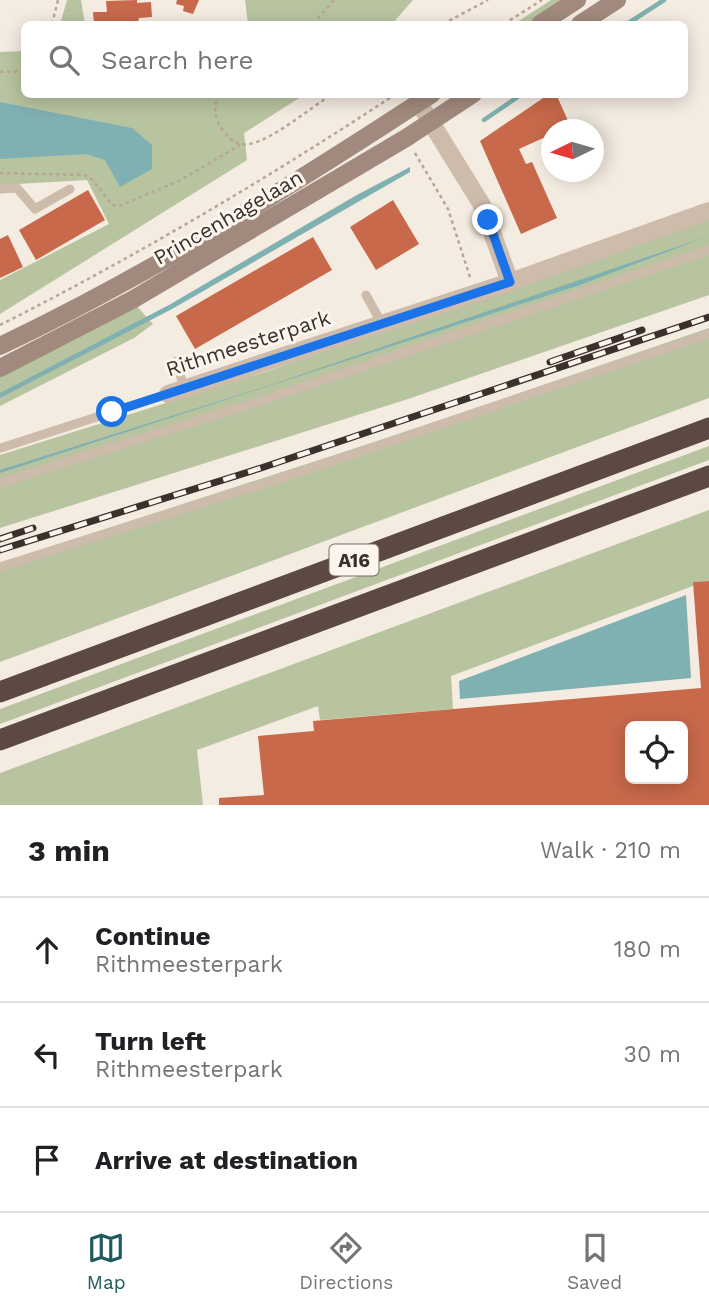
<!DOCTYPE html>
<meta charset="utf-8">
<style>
body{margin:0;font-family:"Work Sans",sans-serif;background:#f2f2f2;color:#202124}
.controls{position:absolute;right:21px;bottom:21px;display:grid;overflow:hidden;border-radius:10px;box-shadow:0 4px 18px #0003}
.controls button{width:63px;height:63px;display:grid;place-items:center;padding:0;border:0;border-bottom:2px solid #e0e0e0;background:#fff;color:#202124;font:35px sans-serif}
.compass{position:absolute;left:541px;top:119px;width:63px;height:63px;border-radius:50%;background:#fff;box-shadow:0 4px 18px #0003;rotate:265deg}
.stop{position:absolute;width:21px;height:21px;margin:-16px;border:5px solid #1a73e8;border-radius:50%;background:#fff}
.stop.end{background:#1a73e8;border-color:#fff;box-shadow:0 2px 7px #0008}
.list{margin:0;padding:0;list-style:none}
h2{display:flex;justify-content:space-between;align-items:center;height:91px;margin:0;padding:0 28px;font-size:30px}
h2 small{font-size:23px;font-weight:400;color:#757577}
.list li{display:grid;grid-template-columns:46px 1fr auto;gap:21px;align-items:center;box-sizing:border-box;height:105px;padding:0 28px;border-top:2px solid #e0e0e0}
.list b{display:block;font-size:26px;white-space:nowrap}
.list p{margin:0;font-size:23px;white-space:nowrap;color:#757577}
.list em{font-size:23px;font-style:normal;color:#757577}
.icon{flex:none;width:38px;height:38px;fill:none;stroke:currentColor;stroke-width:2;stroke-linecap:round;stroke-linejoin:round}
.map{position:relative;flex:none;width:709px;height:805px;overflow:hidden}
.search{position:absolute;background:#fff;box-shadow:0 4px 18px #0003;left:21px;right:21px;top:21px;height:77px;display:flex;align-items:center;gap:18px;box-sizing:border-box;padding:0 24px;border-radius:10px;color:#757577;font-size:26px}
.sheet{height:406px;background:#fff}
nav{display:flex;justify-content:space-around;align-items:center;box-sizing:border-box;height:98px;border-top:2px solid #e0e0e0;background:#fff;font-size:19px;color:#757577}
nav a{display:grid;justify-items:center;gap:4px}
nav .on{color:#1f5a5e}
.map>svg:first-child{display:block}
.green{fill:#b8c4a0}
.water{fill:#7fb0b2}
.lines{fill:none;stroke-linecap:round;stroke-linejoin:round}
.stream{stroke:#7fb0b2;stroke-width:4.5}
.building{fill:#c8694b;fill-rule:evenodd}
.path{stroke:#b9a596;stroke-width:2.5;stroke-dasharray:3.5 3.5;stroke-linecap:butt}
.lane{stroke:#cdbbac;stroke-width:9}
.street{stroke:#cdbbac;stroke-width:18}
.secondary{stroke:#a18a7d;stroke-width:18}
.highway{stroke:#5c4a42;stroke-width:21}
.rail-casing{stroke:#3b302b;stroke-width:7}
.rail{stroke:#fbf5ee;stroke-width:4.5;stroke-dasharray:13;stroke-linecap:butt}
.route{stroke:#1a73e8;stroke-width:9}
.labels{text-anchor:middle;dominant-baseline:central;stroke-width:6;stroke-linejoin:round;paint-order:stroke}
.shield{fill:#fbf5ee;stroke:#756b66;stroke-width:2}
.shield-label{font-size:19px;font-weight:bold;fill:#3b302b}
.street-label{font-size:21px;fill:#3b302b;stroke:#fbf5ee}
</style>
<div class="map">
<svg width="709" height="805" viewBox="0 0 709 805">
<rect width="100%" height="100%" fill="#f4ebe1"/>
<path class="green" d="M67,0H81L85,24H60Z
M245,0H413L392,24H248Z
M551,0H566L529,24H514Z
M24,51V94L304,95L244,133L247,160L0,314V280L109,224L87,180L0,185V52Z
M709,220V246L273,394L0,480V455L265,372Z
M709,253V295L408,399L0,528V486L273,400Z
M134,303L153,324L134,338L0,406V373Z
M709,328V331L419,430L0,563L418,428Z
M709,338V398L0,662V569L282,482Z
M709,446V460L0,724V709Z
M709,510V581L693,582V586L451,676L453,709L320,720L318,706L197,750L203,805H0V773Z"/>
<path class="water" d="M0,102L132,128L152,145V169L120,187L105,160L86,154L0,159Z
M410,167V172L172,309L0,398V393L169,305L355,196Z
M709,236L577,286L0,473V470L270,385Z
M686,595L691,678L460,699L459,681Z"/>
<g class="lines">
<path class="stream" d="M627,24L664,0
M484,120L522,94"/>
</g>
<path class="building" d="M137,0V3L151,2L152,17L139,18L138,24H94L93,12H107L106,1Z
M177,0H199L193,14L183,11L184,6L176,4Z
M549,94H556L570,125L552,130V134L519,149L526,164L532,162L557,218L521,234L480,141Z
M88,190L105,220L36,260L19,230Z
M393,200L419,244L376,270L350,227Z
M8,235L23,267L0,278V239Z
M313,237L332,270L195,349L176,316Z
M709,581V805H219V798L264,795L258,736L314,731L313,721L701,688L693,582ZM630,726H683V779H630Z"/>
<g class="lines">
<path class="path" d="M52,24L58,0
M313,24L334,0
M443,24L488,0
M504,24L542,0
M0,72L24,71
M217,94C214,111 214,121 226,134C232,142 240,146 249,144C275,139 309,108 333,94
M415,153L448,209L470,277
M0,173L84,175L93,180L112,205L119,206L181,180L240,145
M0,325C137,256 268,178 396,94"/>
<path class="lane" d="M0,189L17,188L35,209L70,189
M366,295L382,324
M176,361L184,388
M1,448L168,394
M0,483L273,397L709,250
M0,567L281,478L709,334"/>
<path class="street" d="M419,103L482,205L510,282
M168,394L510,282L709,211"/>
<path class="secondary" d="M540,24L577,0
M580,24L617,0
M0,346C151,274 293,185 432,94
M0,368L132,300L406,138L473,94"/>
<path class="highway" d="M0,692L709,428
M0,740L709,476"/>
<defs>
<path id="rail" d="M550,362L642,330
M0,539L33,528
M0,550L261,468L709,317"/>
</defs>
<use href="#rail" class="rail-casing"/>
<use href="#rail" class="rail"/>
</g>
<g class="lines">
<path class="route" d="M112,412L510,282L488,220"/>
</g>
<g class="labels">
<rect class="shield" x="329.5" y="544.5" width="49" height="31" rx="5"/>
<g class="shield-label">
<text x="354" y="560">A16</text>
</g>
<g class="street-label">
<text transform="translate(228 217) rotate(-30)">Princenhagelaan</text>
<text transform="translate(248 343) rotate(-18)">Rithmeesterpark</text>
</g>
</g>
</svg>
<div class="controls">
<button><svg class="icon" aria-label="locate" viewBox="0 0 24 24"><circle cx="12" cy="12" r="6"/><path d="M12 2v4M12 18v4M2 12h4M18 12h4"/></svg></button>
</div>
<svg class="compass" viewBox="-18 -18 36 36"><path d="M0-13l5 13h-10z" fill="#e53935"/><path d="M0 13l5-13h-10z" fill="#757577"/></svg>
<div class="stop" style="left:112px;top:412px"></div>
<div class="stop end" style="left:488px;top:220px"></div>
<div class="search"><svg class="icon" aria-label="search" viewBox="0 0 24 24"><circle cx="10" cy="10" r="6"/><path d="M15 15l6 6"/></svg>Search here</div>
</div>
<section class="sheet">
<h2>3 min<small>Walk · 210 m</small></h2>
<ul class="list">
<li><svg class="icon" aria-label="ahead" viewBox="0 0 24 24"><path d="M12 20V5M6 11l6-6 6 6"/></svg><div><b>Continue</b><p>Rithmeesterpark</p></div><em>180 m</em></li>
<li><svg class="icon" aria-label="left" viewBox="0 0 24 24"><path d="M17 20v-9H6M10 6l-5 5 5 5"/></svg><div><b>Turn left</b><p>Rithmeesterpark</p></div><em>30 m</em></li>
<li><svg class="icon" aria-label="arrive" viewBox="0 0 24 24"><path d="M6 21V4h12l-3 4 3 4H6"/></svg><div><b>Arrive at destination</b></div></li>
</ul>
</section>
<nav>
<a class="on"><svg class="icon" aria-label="map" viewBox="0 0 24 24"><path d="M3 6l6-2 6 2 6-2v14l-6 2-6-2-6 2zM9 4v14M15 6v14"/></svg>Map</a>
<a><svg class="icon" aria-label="directions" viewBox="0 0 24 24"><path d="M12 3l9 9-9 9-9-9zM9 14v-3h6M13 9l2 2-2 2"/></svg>Directions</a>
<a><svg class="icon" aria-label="saved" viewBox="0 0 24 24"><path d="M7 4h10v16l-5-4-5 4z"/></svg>Saved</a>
</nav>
